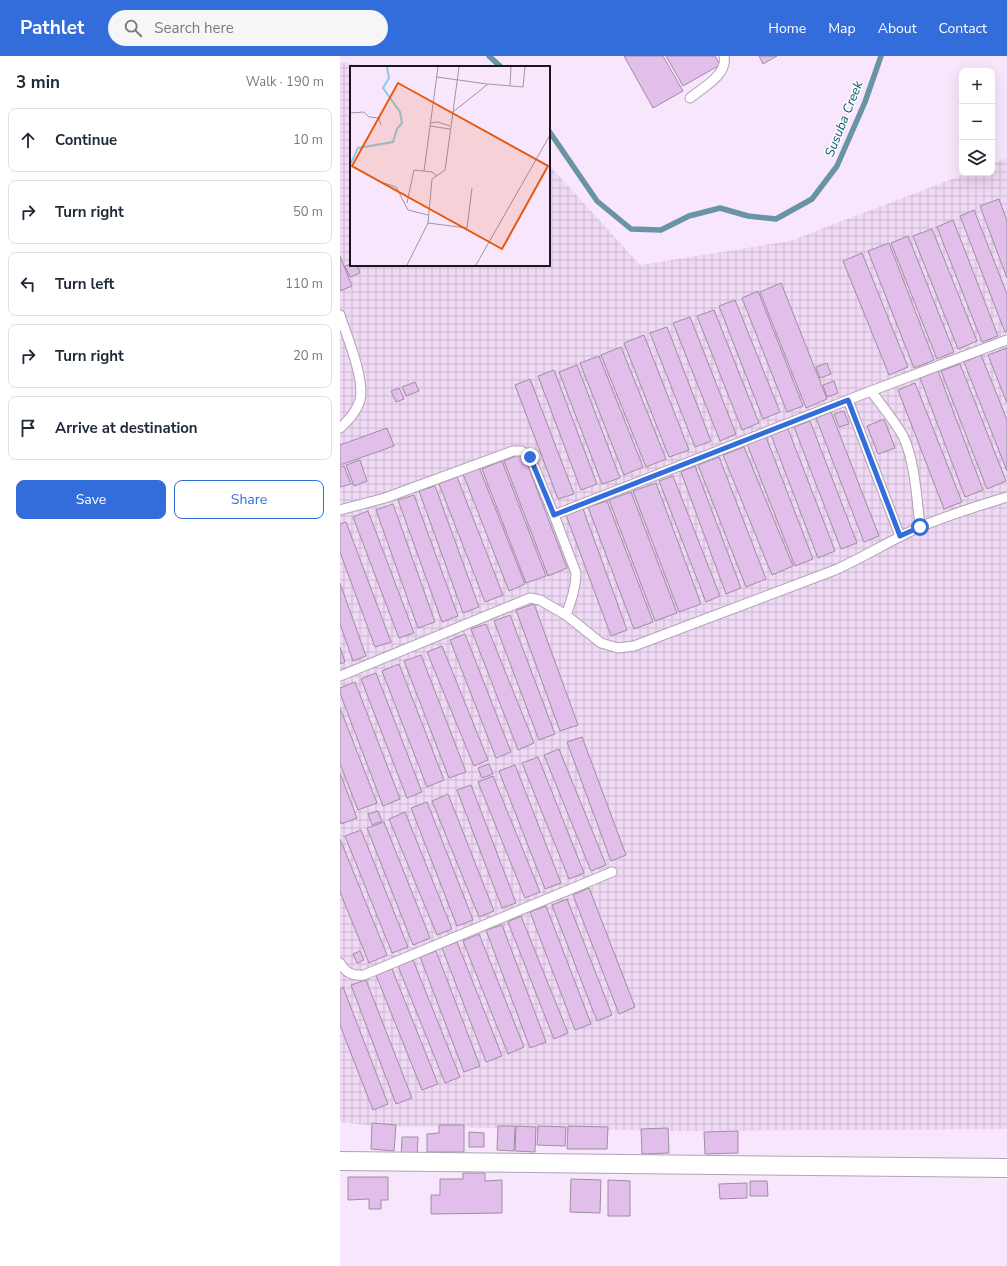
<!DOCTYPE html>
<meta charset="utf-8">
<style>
body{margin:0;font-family:"Nunito Sans",sans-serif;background:#f6f6f7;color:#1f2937}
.controls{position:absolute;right:12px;top:12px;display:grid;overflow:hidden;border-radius:8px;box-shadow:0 4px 16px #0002}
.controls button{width:36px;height:36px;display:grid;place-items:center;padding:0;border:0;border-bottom:1px solid #e0e1e3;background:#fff;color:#1f2937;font:20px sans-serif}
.stop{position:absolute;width:12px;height:12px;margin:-9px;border:3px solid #326ddb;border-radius:50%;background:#fff}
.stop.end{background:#326ddb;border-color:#fff;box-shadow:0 1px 4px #0008}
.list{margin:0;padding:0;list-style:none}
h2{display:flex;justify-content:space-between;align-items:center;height:52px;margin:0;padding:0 16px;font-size:17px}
h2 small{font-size:13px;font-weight:400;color:#747a83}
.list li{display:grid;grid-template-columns:26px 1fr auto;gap:12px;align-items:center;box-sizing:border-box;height:64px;margin:0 8px 8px;padding:0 8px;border:1px solid #e0e1e3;border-radius:8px}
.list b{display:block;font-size:15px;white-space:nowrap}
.list em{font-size:13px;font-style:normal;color:#747a83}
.actions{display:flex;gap:8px;padding:12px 16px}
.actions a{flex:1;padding:9px 0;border:1px solid #326ddb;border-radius:8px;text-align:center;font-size:14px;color:#326ddb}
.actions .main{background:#326ddb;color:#fff}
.icon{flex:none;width:22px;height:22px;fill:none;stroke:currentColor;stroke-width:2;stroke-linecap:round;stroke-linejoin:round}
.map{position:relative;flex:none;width:667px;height:1210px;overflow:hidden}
header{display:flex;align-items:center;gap:24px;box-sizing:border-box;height:56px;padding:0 20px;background:#326ddb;color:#fff}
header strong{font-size:19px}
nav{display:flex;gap:22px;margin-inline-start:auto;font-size:14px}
.search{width:280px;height:36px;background:#f6f6f7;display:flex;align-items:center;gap:10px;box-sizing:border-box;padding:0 14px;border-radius:22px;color:#747a83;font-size:15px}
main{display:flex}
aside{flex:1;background:#fff}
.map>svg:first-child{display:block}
.industrial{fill:url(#industrial-grid)}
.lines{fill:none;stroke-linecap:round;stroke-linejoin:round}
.stream{stroke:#6994a3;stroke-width:5.5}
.building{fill:#e2bfeb;stroke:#9d8ea1}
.lane-casing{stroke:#b2a2b6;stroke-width:11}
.street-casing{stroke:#b2a2b6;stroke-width:20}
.lane{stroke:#fff;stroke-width:9}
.street{stroke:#fff;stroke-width:18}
.route{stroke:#326ddb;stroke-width:5}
.labels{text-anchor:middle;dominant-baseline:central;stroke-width:3;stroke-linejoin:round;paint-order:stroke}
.water-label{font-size:13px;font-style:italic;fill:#015f72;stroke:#fdf9fe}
.inset-river{fill:none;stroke:#8bcbdd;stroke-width:2}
.inset-road{fill:none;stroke:#a093a2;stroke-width:1}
.view{fill:#e8590c;fill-opacity:0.15;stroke:#e8590c;stroke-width:2}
.inset-edge{fill:none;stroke:#1b151c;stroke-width:2}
</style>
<header>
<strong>Pathlet</strong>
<div class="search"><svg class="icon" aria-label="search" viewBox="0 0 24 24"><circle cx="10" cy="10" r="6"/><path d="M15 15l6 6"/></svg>Search here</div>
<nav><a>Home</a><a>Map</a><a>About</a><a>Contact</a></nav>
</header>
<main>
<aside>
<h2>3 min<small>Walk · 190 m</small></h2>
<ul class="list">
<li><svg class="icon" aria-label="ahead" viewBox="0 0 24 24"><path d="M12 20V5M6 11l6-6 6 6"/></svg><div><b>Continue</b></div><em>10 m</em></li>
<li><svg class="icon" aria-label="right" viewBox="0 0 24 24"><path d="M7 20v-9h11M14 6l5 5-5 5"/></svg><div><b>Turn right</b></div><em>50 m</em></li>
<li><svg class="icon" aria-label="left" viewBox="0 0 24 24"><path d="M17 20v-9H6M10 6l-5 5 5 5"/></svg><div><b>Turn left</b></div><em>110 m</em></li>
<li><svg class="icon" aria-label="right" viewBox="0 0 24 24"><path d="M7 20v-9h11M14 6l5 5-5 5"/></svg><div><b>Turn right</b></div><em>20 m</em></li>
<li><svg class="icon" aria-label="arrive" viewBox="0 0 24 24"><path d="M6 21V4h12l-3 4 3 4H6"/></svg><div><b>Arrive at destination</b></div></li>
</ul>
<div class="actions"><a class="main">Save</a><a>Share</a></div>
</aside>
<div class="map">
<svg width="667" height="1210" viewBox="0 0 667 1210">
<defs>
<pattern id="industrial-grid" width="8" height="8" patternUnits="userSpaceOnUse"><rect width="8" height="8" fill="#efd9f4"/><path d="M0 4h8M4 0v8" fill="none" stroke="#ccb9d1"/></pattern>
</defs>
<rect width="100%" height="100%" fill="#f8e7fc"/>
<path class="industrial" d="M0,6L27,11H11V209H209V109L300,209L450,185L628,117H652V108L667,102V1073L330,1075L34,1070L0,1066Z"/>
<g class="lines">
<path class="stream" d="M149,0L161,11
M209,75L257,145L291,173L321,174L349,160L380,152L408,160L436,163L472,143L497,110L525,46L541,0"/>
</g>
<path class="building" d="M284,0H323L343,35L313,52Z
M326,0H375L380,9L343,30Z
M419,0H437L423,8Z
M659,143L667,165V222L640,150Z
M634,154L667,238V275L665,276L620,160Z
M613,164L658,280L642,286L597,171Z
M592,173L637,285L618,293L573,180Z
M568,180L614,296L597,303L551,187Z
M549,187L594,304L574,312L528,195Z
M522,197L568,311L549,319L503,205Z
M0,200L12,230L0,235Z
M11,208V209H17L20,217L10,221L5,210Z
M441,227L487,343L466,352L420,236Z
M418,235L463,350L447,356L402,242Z
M395,244L440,356L423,363L379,250Z
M374,254L419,367L402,374L357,260Z
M350,261L396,378L380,385L333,267Z
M327,271L371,385L355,391L310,277Z
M304,279L349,394L329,401L284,287Z
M281,291L326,403L306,411L261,299Z
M667,292V347L648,299Z
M641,299L667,364V415L624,306Z
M259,300L303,411L284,419L240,307Z
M487,307L491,318L480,322L476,311Z
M620,308L666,425L647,433L601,315Z
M237,309L280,422L262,428L219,316Z
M214,314L257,428L241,434L198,320Z
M598,315L643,434L625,441L580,322Z
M190,323L234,438L218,443L175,329Z
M494,325L498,337L487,341L483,329Z
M75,326L79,335L66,340L62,331Z
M575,327L622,446L604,453L558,334Z
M59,332L64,343L56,346L51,335Z
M504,355L509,368L499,371L494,358Z
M491,356L539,480L524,486L476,362Z
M544,363L555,392L538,398L527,370Z
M470,365L517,487L501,493L454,371Z
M47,372L54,390L0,409V389Z
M448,373L495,495L478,502L431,379Z
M426,381L473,503L455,510L407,388Z
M404,391L453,510L432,519L383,399Z
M183,397L227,512L208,520L164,405Z
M379,401L426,523L406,531L358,409Z
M20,404L27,425L14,430L6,409Z
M162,405L206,520L186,527L142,413Z
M4,410L11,428L0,431V411Z
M355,410L401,532L386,538L341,416Z
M139,411L185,528L169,535L123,418Z
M333,420L380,540L366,546L319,425Z
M117,421L163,539L145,546L99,428Z
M316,427L361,548L339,556L293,435Z
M95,430L139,551L123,557L79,435Z
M291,436L337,557L315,565L269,444Z
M74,439L118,560L102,566L58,444Z
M267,445L313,566L294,573L248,451Z
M53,448L95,566L78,572L36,454Z
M243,453L287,574L271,580L226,459Z
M28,455L74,577L59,582L13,461Z
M6,466L51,586L35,591L0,496V468Z
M0,527L26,600L13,605L0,568Z
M194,548L238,669L220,675L176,554Z
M170,559L215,678L199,684L154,565Z
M146,568L194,687L178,694L131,573Z
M125,578L171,696L156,702L110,584Z
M102,590L148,704L134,710L87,596Z
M0,591L5,606L0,608Z
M81,599L126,716L109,722L64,605Z
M59,608L104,724L87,731L42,615Z
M36,617L82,736L67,742L21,623Z
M15,626L60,743L43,750L0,637V632Z
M0,652L37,747L18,754L0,708Z
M242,681L286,799L271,805L227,686Z
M219,693L266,809L251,815L204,699Z
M198,701L244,817L229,823L182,707Z
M149,708L153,718L142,722L138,712Z
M175,709L221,827L205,833L159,715Z
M0,717L17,762L1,768L0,764Z
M153,720L200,836L185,842L138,726Z
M131,729L176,847L162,852L117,734Z
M108,738L154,855L139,861L92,745Z
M87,746L133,864L117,870L71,752Z
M38,755L42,765L32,769L28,758Z
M65,756L112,873L97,879L49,763Z
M44,766L90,882L73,889L27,772Z
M21,774L68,891L52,897L5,780Z
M0,783L47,899L29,907L0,836Z
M249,832L295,951L279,958L233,839Z
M227,843L272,959L257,965L212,849Z
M206,850L251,968L235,974L190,856Z
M181,860L228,977L214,983L168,866Z
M162,869L206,986L190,992L146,874Z
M139,878L184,991L168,998L123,885Z
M117,886L162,1000L146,1006L102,892Z
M20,895L24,904L17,907L13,898Z
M96,895L140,1010L124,1016L80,901Z
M73,904L120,1021L105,1027L58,910Z
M52,913L98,1028L82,1034L36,919Z
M26,924L72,1042L56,1048L11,929Z
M3,931L48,1048L33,1054L0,969V933Z
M32,1067L56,1069L54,1095L31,1093Z
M99,1069H124V1096H87V1078L99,1077Z
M158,1070H175L174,1095L157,1094Z
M176,1070L196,1071L195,1096L175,1095Z
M198,1070L226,1071L225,1090L197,1089Z
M228,1070L268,1071L267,1093H227Z
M328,1072L329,1097L302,1098L301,1073Z
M398,1075V1097L365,1098L364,1076Z
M129,1076L144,1077V1091H129Z
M62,1081H78L77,1102L61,1101Z
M123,1117H145V1125L162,1124V1157L91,1158V1139H100V1123H123Z
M8,1121H48V1144H41V1153H29V1143L8,1144Z
M231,1123L261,1124L260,1157L230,1156Z
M268,1124L290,1125V1160H268Z
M410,1125H427L428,1140H410Z
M407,1127V1142L380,1143L379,1128Z"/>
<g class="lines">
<defs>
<path id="lane" d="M350,42C362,32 388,19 384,0
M0,259C7,281 25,323 20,344C17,355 8,365 0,372
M531,335C542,350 554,364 563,380C575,405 577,444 580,471
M508,344L560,480
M0,454L45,442L173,395H182L190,401L214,459L236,517C236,532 231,545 226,559
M214,459L531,335L667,284
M0,620L190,542L200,544L226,559L261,587L278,592L294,590L495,514C524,501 551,484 580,471C608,459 638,450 667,441
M0,907C6,917 12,920 24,919L272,816"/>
<path id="street" d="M0,1105L667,1112"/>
</defs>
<use href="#lane" class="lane-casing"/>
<use href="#street" class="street-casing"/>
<use href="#lane" class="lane"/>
<use href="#street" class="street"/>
</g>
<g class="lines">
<path class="route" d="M190,401L214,459L508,344L560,480L580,471"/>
</g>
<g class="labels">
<g class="water-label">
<text transform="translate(504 63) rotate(-68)">Susuba Creek</text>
</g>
</g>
<g transform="translate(10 10)">
<rect width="200" height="200" fill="#f8e7fc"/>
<path class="inset-river" d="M0,99L8,82L43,76L47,63L52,57L50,46L33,22L39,12L37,1"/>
<path class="inset-road" d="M87,11L137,18M160,19L161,1M103,46L109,1M0,47L14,46L19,51L29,52L31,59M80,57L88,56L100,60M80,60L100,63M74,105L88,1M34,117L46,121L58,144L78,149M57,137L64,104L82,106L87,110M78,157L117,162L122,122M57,199L78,157L82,113L95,104L103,46L138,18L173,21L175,1M126,199L200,69"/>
<path class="view" d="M48,17L198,100L152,183L2,100Z"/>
<rect width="200" height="200" class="inset-edge"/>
</g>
</svg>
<div class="controls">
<button>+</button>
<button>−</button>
<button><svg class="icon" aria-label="layers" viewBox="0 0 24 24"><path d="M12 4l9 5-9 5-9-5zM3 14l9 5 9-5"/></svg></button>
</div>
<div class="stop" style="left:580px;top:471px"></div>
<div class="stop end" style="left:190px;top:401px"></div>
</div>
</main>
